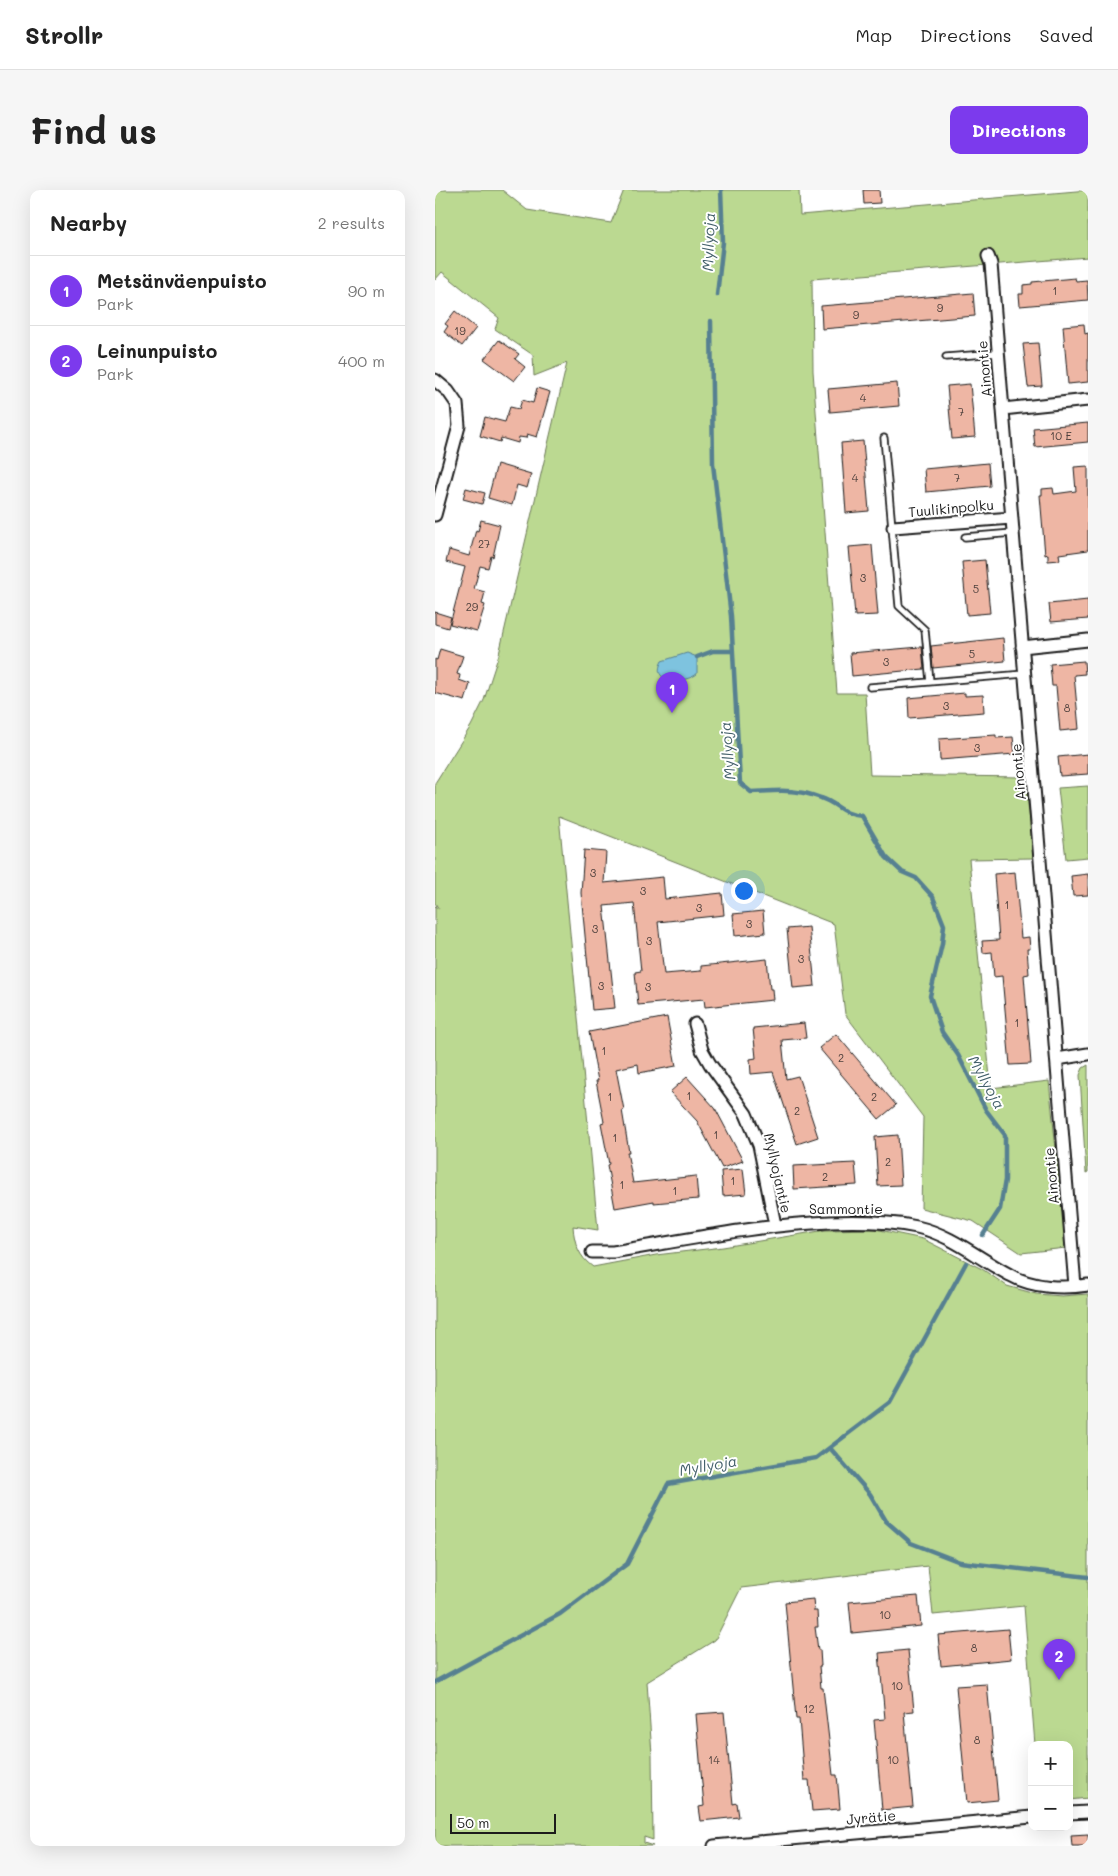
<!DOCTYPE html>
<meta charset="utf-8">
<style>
body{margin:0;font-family:Mali,sans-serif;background:#f6f6f6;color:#222}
.controls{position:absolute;right:15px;bottom:15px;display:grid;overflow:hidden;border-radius:10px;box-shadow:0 5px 20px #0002}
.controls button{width:45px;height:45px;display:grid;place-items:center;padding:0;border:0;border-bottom:1px solid #e0e0e0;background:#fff;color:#222;font:25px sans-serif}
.scale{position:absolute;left:15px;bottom:12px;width:106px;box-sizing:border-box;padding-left:5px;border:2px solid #1c1c1c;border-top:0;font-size:14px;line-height:18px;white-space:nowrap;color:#1c1c1c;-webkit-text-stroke:4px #fff;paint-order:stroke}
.you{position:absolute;left:308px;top:700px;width:18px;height:18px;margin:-12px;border:4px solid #fff;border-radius:50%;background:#1a73e8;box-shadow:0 0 0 8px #1a73e833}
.badge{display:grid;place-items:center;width:32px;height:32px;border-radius:50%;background:#7c3aed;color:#fff;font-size:16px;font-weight:700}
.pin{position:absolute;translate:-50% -41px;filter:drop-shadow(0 1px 2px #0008)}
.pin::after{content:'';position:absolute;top:26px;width:18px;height:15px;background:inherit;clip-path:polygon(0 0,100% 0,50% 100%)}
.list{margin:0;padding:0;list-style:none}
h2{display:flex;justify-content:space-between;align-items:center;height:65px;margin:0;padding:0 20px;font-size:21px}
h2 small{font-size:16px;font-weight:400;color:#767676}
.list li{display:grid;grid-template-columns:32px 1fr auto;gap:15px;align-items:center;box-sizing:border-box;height:70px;padding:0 20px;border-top:1px solid #e0e0e0}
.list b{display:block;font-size:19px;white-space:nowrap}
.list p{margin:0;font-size:16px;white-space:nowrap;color:#767676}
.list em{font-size:16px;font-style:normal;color:#767676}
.map{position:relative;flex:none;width:653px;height:1656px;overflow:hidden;border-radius:10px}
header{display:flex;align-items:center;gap:30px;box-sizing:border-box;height:70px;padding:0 25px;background:#fff;border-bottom:1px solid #e0e0e0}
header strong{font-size:24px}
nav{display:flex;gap:28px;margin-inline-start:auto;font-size:18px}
.intro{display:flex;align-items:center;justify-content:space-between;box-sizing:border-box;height:120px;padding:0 30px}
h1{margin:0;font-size:35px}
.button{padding:12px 22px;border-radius:10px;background:#7c3aed;color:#fff;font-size:18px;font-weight:700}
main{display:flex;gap:30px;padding:0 30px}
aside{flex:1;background:#fff;border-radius:10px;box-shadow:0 5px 20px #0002}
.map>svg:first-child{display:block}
.green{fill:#bbd991;stroke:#6c7a56}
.water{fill:#7ec3df;stroke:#578091}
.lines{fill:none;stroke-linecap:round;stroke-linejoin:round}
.stream{stroke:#578091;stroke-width:4.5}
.building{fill:#eeb6a4;stroke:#1c1c1c}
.service-casing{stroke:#1c1c1c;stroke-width:9}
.minor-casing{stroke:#1c1c1c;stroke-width:15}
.service{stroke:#fff;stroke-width:5.5}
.minor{stroke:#fff;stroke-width:11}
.labels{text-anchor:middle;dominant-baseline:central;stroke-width:4;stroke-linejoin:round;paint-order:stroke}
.number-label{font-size:11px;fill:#50423e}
.street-label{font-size:14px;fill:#1c1c1c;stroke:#fff}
.water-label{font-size:15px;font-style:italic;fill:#435f6a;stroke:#fff}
</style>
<header>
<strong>Strollr</strong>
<nav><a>Map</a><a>Directions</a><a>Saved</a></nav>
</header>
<div class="intro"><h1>Find us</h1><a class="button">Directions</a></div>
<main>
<aside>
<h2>Nearby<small>2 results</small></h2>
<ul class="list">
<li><span class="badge">1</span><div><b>Metsänväenpuisto</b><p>Park</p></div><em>90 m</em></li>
<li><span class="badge">2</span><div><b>Leinunpuisto</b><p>Park</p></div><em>400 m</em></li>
</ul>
</aside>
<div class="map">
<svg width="653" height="1656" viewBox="0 0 653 1656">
<rect width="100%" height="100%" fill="#fff"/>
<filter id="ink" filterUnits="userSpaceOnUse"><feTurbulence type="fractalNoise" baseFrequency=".02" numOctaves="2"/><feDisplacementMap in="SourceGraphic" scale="10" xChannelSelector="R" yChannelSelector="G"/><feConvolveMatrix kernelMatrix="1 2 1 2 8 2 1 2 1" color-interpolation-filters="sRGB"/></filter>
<g filter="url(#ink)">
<path class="green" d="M0,0H67L92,20L176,33L189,0H364L365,25L653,0V67L377,89L378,181L402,503H430L435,585L590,587L599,668L534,669L556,898L614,891L631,1058L586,1063L538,1031L486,1018L488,927L410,824L399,734L124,626L163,1040L138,1036C139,1053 144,1067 158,1077L221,1065L288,1057L391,1040L440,1039L488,1049L547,1079L572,1096L601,1104L627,1106L653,1104V1608L634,1610V1555H600L589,1416L498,1425L493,1376L306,1398L280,1450L212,1492L217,1565L218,1650L209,1647V1653L218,1656H0V716L4,719L0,713V593L36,536L49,510L64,464L132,173L99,186L98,165L60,139L64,128L7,82L0,90Z
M653,596V667L631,669L623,598Z
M653,875V982L651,983L645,885L648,878Z"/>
<path class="water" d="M252,463L262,467V484C251,493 214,495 227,471Z"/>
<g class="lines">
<path class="stream" d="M282,105L288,52L286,0
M276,131L278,274L296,426L305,593L316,602C342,601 361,598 386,608C404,614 405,624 427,626L451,667L467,682L481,688L498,707L509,735L507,754L495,806L507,842L523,865L551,920L570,945V990L565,1019L548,1045
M262,467L278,461H298
M395,1258L435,1304L451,1331L476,1353L525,1372L653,1387
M0,1492L125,1424L192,1374L233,1294L381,1268L455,1212L531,1073"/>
</g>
<path class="building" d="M428,0H444L445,13L429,14Z
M640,88L641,91L652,90L653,110L585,116L584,104H588V95L597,94V92Z
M538,103L540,126L387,139L386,116Z
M20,121L41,138L27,156L9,142L13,136L10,134Z
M649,134L650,144L653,143V192L633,194L628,136Z
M64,150L84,164L80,169L90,177L79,191L49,169Z
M603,153L607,196L593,197L588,154Z
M462,193L464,216L395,222L393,199Z
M535,194L540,247L517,249L512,196Z
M102,198L115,202L102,247L92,244L91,248L84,247L83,253L66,248L65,252L45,246L50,227L70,232L75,217L84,219L87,210L98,213Z
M653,233V252L600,257L598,238Z
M428,251L434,321L411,323L406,253Z
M553,273L555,296L491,302L489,279Z
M62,274L96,284L92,298L82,295L77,315L53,308Z
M653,276V360L624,364L625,370L613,371V364L610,365L605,305H607V299L618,298L619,304L641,301L639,277Z
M31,298L50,303L47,314L28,309Z
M46,330L65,335L58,367L56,366L53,378L45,376L39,399L50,402L47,414L50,415L42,441L15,434L30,377L11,372L14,360L34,366L41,340L43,341Z
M437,355L443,425L420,426L414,357Z
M550,370L555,423L532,425L527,372Z
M653,410V429L616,432L614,414Z
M0,422L16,427L13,438L0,434Z
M568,448L570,471L498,478L496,456Z
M485,457H487L489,479L417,486L415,463Z
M5,459L28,466L22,484L25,485L24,490L35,494L30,511L0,503V469L2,470Z
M649,471L650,484L639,485L644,539L625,541L621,496H617L615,474Z
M530,503V506L548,505L549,522L474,528L473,508Z
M561,545V548L578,547L580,564L505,570L504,549Z
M653,564V584L625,586L623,567Z
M149,660L171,662L169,693L228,687L230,709L287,703L289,725L223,732L229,784L266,781V776L332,769L335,799H337L338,810L270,817L269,809L203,815L200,782L206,781L199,713L169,716L180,818L157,820L146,703Z
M580,682L586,748L594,747L595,759H592L594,784L589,785L596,874L575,875L567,786L559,787L557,762L548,763L547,751L564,750L559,684Z
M653,684V705L638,706L636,686Z
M328,721L330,743L300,746L298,724Z
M374,737L380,796L358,798L352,739Z
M232,827L241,876L204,883L203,874L181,879L189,920H187L194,962H192L198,993L261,986L263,1009L219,1013V1011L180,1018L172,975L174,974L166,933L169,932L161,891H163L154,842Z
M369,833L371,848L347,850L351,889L363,886L383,947L362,954L338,882L316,884L315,869L321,868L318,838Z
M401,844L461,915L444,929L384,858Z
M252,887L280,918L308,971L287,978L262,931L235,902Z
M463,945L466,995L443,996L440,947Z
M420,973L422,995L359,999L358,976Z
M308,979L311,1004L288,1006L286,981Z
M483,1406L486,1436L417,1443L414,1412Z
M378,1409L379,1421H382L383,1437H380L383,1460H385L386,1476H384L386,1498H388L398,1585H402L405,1619L377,1621L374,1590H369L364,1529H361L350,1412Z
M573,1439L576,1469L506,1476L503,1445Z
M473,1460L479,1521L469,1522L478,1617L447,1620L439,1530L450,1529L444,1463Z
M552,1494L563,1610L532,1613L521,1496Z
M289,1522L298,1614L302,1613L304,1627L266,1631L264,1617L269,1616L261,1524Z
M653,1644V1656H637L636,1645Z"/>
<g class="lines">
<defs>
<path id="service" d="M511,167L563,163
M449,248L464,416L490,440L495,492
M530,347L578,343
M435,497L590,484"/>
<path id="minor" d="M553,66L556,74L640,1096
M0,190L13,201L22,214L24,236L0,325
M568,219L653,210
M458,337L577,328
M587,457L653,450
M260,834L267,860L275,874L311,924L324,955L340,1035
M622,869L653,864
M157,1062H178C250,1050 322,1035 395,1032C424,1031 453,1031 482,1037C517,1045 544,1069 575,1085C598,1098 628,1099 653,1095
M634,1623L653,1622
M279,1656L597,1627"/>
</defs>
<use href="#service" class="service-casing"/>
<use href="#minor" class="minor-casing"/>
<use href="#service" class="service"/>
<use href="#minor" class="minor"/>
</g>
</g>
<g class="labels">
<g class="number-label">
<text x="620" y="100">1</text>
<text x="505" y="117">9</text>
<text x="421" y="124">9</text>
<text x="25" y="140">19</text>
<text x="428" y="207">4</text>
<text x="526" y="221">7</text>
<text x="626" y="245">10 E</text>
<text x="420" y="287">4</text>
<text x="522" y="287">7</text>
<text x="49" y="353">27</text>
<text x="428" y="387">3</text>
<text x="541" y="398">5</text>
<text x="37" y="416">29</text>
<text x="537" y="463">5</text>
<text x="451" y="471">3</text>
<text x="511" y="515">3</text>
<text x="632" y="517">8</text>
<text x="542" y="557">3</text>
<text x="158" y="682">3</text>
<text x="208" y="700">3</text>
<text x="572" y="714">1</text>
<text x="264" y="717">3</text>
<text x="314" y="733">3</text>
<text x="160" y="738">3</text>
<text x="214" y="750">3</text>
<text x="366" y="768">3</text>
<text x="166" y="795">3</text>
<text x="213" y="796">3</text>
<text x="582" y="832">1</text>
<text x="169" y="860">1</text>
<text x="406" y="867">2</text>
<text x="254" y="905">1</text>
<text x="175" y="906">1</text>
<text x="439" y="906">2</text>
<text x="362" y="920">2</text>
<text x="281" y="944">1</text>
<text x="180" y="947">1</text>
<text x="453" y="971">2</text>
<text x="390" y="986">2</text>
<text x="298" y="990">1</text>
<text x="187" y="994">1</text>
<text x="240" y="1000">1</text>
<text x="450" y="1424">10</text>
<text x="539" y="1457">8</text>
<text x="462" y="1495">10</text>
<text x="374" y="1518">12</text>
<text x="542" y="1549">8</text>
<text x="279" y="1569">14</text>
<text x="458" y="1569">10</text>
</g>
<g class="street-label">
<text transform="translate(549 179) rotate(-95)">Ainontie</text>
<text transform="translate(516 318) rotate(-5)">Tuulikinpolku</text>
<text transform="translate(583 582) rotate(-95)">Ainontie</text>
<text transform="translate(343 983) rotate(77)">Myllyojantie</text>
<text transform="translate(616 986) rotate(-95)">Ainontie</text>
<text x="411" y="1018">Sammontie</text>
<text transform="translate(436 1627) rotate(-5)">Jyrätie</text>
</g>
<g class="water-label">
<text transform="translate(273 52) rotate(-88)">Myllyoja</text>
<text transform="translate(292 561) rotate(-95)">Myllyoja</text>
<text transform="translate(552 892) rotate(61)">Myllyoja</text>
<text transform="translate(273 1275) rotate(-10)">Myllyoja</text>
</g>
</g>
</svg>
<div class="controls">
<button>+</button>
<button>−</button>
</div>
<div class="scale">50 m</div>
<div class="you"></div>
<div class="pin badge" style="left:237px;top:523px">1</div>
<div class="pin badge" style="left:624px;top:1490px">2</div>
</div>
</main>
